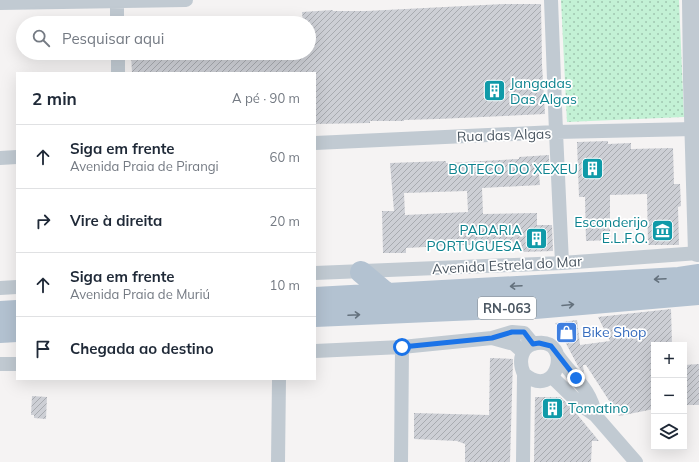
<!DOCTYPE html>
<html lang="pt">
<meta charset="utf-8">
<style>
body{margin:0;font-family:Mulish,sans-serif;background:#f2f2f3;color:#1f2937}
.controls{position:absolute;right:12px;bottom:12px;display:grid;overflow:hidden;border-radius:0px;box-shadow:0 4px 16px #0002}
.controls button{width:36px;height:36px;display:grid;place-items:center;padding:0;border:0;border-bottom:1px solid #e0e1e3;background:#fff;color:#1f2937;font:20px sans-serif}
.stop{position:absolute;width:12px;height:12px;margin:-9px;border:3px solid #1a73e8;border-radius:50%;background:#fff}
.stop.end{background:#1a73e8;border-color:#fff;box-shadow:0 1px 4px #0008}
.list{margin:0;padding:0;list-style:none}
h2{display:flex;justify-content:space-between;align-items:center;height:52px;margin:0;padding:0 16px;font-size:17px}
h2 small{font-size:13px;font-weight:400;color:#747a83}
.list li{display:grid;grid-template-columns:26px 1fr auto;gap:12px;align-items:center;box-sizing:border-box;height:64px;padding:0 16px;border-top:1px solid #e0e1e3}
.list b{display:block;font-size:15px;white-space:nowrap}
.list p{margin:0;font-size:13px;white-space:nowrap;color:#747a83}
.list em{font-size:13px;font-style:normal;color:#747a83}
.icon{flex:none;width:22px;height:22px;fill:none;stroke:currentColor;stroke-width:2;stroke-linecap:round;stroke-linejoin:round}
.map{position:relative;flex:none;width:699px;height:462px;overflow:hidden}
.search{position:absolute;background:#fff;box-shadow:0 4px 16px #0002;left:16px;top:16px;width:300px;height:44px;display:flex;align-items:center;gap:10px;box-sizing:border-box;padding:0 14px;border-radius:22px;color:#747a83;font-size:15px}
.panel{position:absolute;background:#fff;box-shadow:0 4px 16px #0002;left:16px;top:72px;width:300px;height:308px;border-radius:0px}
.map>svg:first-child{display:block}
.green{fill:url(#green-dots)}
.building{fill:url(#building-hatch);fill-rule:evenodd}
.lines{fill:none;stroke-linecap:round;stroke-linejoin:round}
.minor{stroke:#c1cad2;stroke-width:14}
.tertiary{stroke:#c1cad2;stroke-width:18}
.primary{stroke:#b3c2d1;stroke-width:22}
.oneway{stroke:#64717d}
.route{stroke:#1a73e8;stroke-width:5}
.labels{text-anchor:middle;dominant-baseline:central;stroke-width:3.5;stroke-linejoin:round;paint-order:stroke}
.shield{fill:#fff;stroke:#808990;stroke-width:1}
.shield-label{font-size:13px;font-weight:bold;fill:#4a5661}
.culture-label{font-size:14px;fill:#0d838f;stroke:#fff;text-anchor:end}
.street-label{font-size:14px;fill:#4a5661;stroke:#fff}
.shop-label{font-size:14px;fill:#366cbe;stroke:#fff;text-anchor:start}
</style>
<div class="map">
<svg width="699" height="462" viewBox="0 0 699 462">
<defs>
<pattern id="green-dots" width="8" height="8" patternUnits="userSpaceOnUse"><rect width="8" height="8" fill="#c3f1d5"/><path d="M2 2h.1M6 6h.1" fill="none" stroke="#a0c6b0" stroke-width="1.8" stroke-linecap="round"/></pattern>
<pattern id="building-hatch" width="6" height="6" patternUnits="userSpaceOnUse"><rect width="6" height="6" fill="#cdcfd5"/><path d="M-1 1l2-2M0 6l6-6M5 7l2-2" fill="none" stroke="#a8abb0"/></pattern>
</defs>
<rect width="100%" height="100%" fill="#f5f3f3"/>
<path class="green" d="M561,0H679L684,117L567,122Z"/>
<path class="building" d="M504,4H541L542,65L545,114L438,119L404,120V121H370V123L315,124V73H132L131,53H309V23H303L302,12L333,10V11H366Z
M608,141V144L631,143V149L673,148L674,184H680L681,206L678,207L679,245H648L647,194L610,195V240L586,241L585,197H579L577,142Z
M549,155V174H539L540,185L482,188L483,214L537,213V225H552L553,251L522,252L521,242L406,248V253H383L382,211H394L390,163L446,161V163L519,159V157ZM467,191L468,212L405,215L404,193Z
M671,309L672,345H654V409L619,416L586,365H583L584,374L578,366L555,323L577,320L580,345L610,341L598,317Z
M490,358L513,359L510,462H465V444L457,441L414,439V413L489,415Z
M699,364V405H684V365Z
M32,396L47,397L46,419L34,418V415H31Z
M535,397H560L571,407L599,441H592L591,462H534Z"/>
<g class="lines">
<path class="minor" d="M117,0V23
M551,0L556,132L562,263
M0,3L186,0
M118,53V73
M315,143L556,132L694,129
M0,158L17,157
M315,273L562,263L699,253
M0,288L17,287
M492,338L514,344L523,352
M315,351L402,347L492,338L512,332L524,333L533,344
M558,356C571,375 592,390 595,415
M0,364H17
M552,377L582,406L595,415L636,462
M278,462L279,379
M401,462L402,347
M523,462L524,374C518,361 521,345 537,343C573,338 558,402 524,374"/>
<path class="tertiary" d="M691,0L692,81L697,253"/>
<path class="primary" d="M361,272L386,293
M315,298L679,278L699,275
M0,312L17,311
M315,316L499,308H535L699,294
M0,332L17,331"/>
</g>
<defs><path id="oneway-shaft" d="M-6 0H5M1.5-3L5.5 0L1.5 3" fill="none" stroke-width="1.6" stroke-linecap="round" stroke-linejoin="round"/></defs>
<g class="oneway">
<use href="#oneway-shaft" transform="translate(660 279) rotate(177)"/>
<use href="#oneway-shaft" transform="translate(516 286) rotate(177)"/>
<use href="#oneway-shaft" transform="translate(568 305) rotate(-5)"/>
<use href="#oneway-shaft" transform="translate(354 315) rotate(-3)"/>
</g>
<g class="lines">
<path class="route" d="M402,347L492,338L512,332H524L533,344L539,343L551,346L576,378"/>
</g>
<defs>
<symbol id="building-square" viewBox="-11 -11 22 22"><rect x="-9" y="-9" width="18" height="18" rx="4" fill="#0f9aa8" stroke="#fff"/><path d="M-4-6H4V6H1V3H-1V6H-4ZM-2.5-4.3h1.7v1.8h-1.7ZM.8-4.3h1.7v1.8H.8ZM-2.5-1h1.7V.8h-1.7ZM.8-1h1.7V.8H.8Z" fill="#fff"/></symbol>
<symbol id="museum-square" viewBox="-11 -11 22 22"><rect x="-9" y="-9" width="18" height="18" rx="4" fill="#0f9aa8" stroke="#fff"/><path d="M0-6L6-3V-2H-6V-3ZM-5-1h2V3h-2ZM-1-1h2V3h-2ZM3-1h2V3H3ZM-6 4H6V6H-6Z" fill="#fff"/></symbol>
<symbol id="shop-square" viewBox="-11 -11 22 22"><rect x="-9" y="-9" width="18" height="18" rx="4" fill="#3f7fe0" stroke="#fff"/><path d="M-5-2.5h2.3a2.7 3.5 0 0 1 5.4 0H5L5.5 6h-11ZM-1.5-2.5h3a1.5 2.3 0 0 0-3 0Z" fill="#fff"/></symbol>
</defs>
<g fill-rule="evenodd">
<use href="#building-square" x="482" y="78" width="25" height="25"/>
<use href="#building-square" x="580" y="156" width="25" height="25"/>
<use href="#museum-square" x="650" y="218" width="25" height="25"/>
<use href="#building-square" x="524" y="226" width="25" height="25"/>
<use href="#shop-square" x="554" y="320" width="25" height="25"/>
<use href="#building-square" x="540" y="396" width="25" height="25"/>
</g>
<g class="labels">
<rect class="shield" x="478" y="297" width="58" height="22" rx="3"/>
<g class="shield-label">
<text x="507" y="308">RN-063</text>
</g>
<g class="culture-label">
<text x="510" y="83" text-anchor="start">Jangadas<tspan x="510" dy="16">Das Algas</tspan></text>
<text x="578" y="169">BOTECO DO XEXEU</text>
<text x="648" y="222">Esconderijo<tspan x="648" dy="16">E.L.F.O.</tspan></text>
<text x="522" y="230">PADARIA<tspan x="522" dy="16">PORTUGUESA</tspan></text>
<text x="568" y="408" text-anchor="start">Tomatino</text>
</g>
<g class="street-label">
<text transform="translate(504 135) rotate(-2)">Rua das Algas</text>
<text transform="translate(507 265) rotate(-3)">Avenida Estrela do Mar</text>
</g>
<g class="shop-label">
<text x="582" y="332">Bike Shop</text>
</g>
</g>
</svg>
<div class="controls">
<button>+</button>
<button>−</button>
<button><svg class="icon" aria-label="layers" viewBox="0 0 24 24"><path d="M12 4l9 5-9 5-9-5zM3 14l9 5 9-5"/></svg></button>
</div>
<div class="stop" style="left:402px;top:347px"></div>
<div class="stop end" style="left:576px;top:378px"></div>
<div class="search"><svg class="icon" aria-label="search" viewBox="0 0 24 24"><circle cx="10" cy="10" r="6"/><path d="M15 15l6 6"/></svg>Pesquisar aqui</div>
<section class="panel">
<h2>2 min<small>A pé · 90 m</small></h2>
<ul class="list">
<li><svg class="icon" aria-label="ahead" viewBox="0 0 24 24"><path d="M12 20V5M6 11l6-6 6 6"/></svg><div><b>Siga em frente</b><p>Avenida Praia de Pirangi</p></div><em>60 m</em></li>
<li><svg class="icon" aria-label="right" viewBox="0 0 24 24"><path d="M7 20v-9h11M14 6l5 5-5 5"/></svg><div><b>Vire à direita</b></div><em>20 m</em></li>
<li><svg class="icon" aria-label="ahead" viewBox="0 0 24 24"><path d="M12 20V5M6 11l6-6 6 6"/></svg><div><b>Siga em frente</b><p>Avenida Praia de Muriú</p></div><em>10 m</em></li>
<li><svg class="icon" aria-label="arrive" viewBox="0 0 24 24"><path d="M6 21V4h12l-3 4 3 4H6"/></svg><div><b>Chegada ao destino</b></div></li>
</ul>
</section>
</div>
